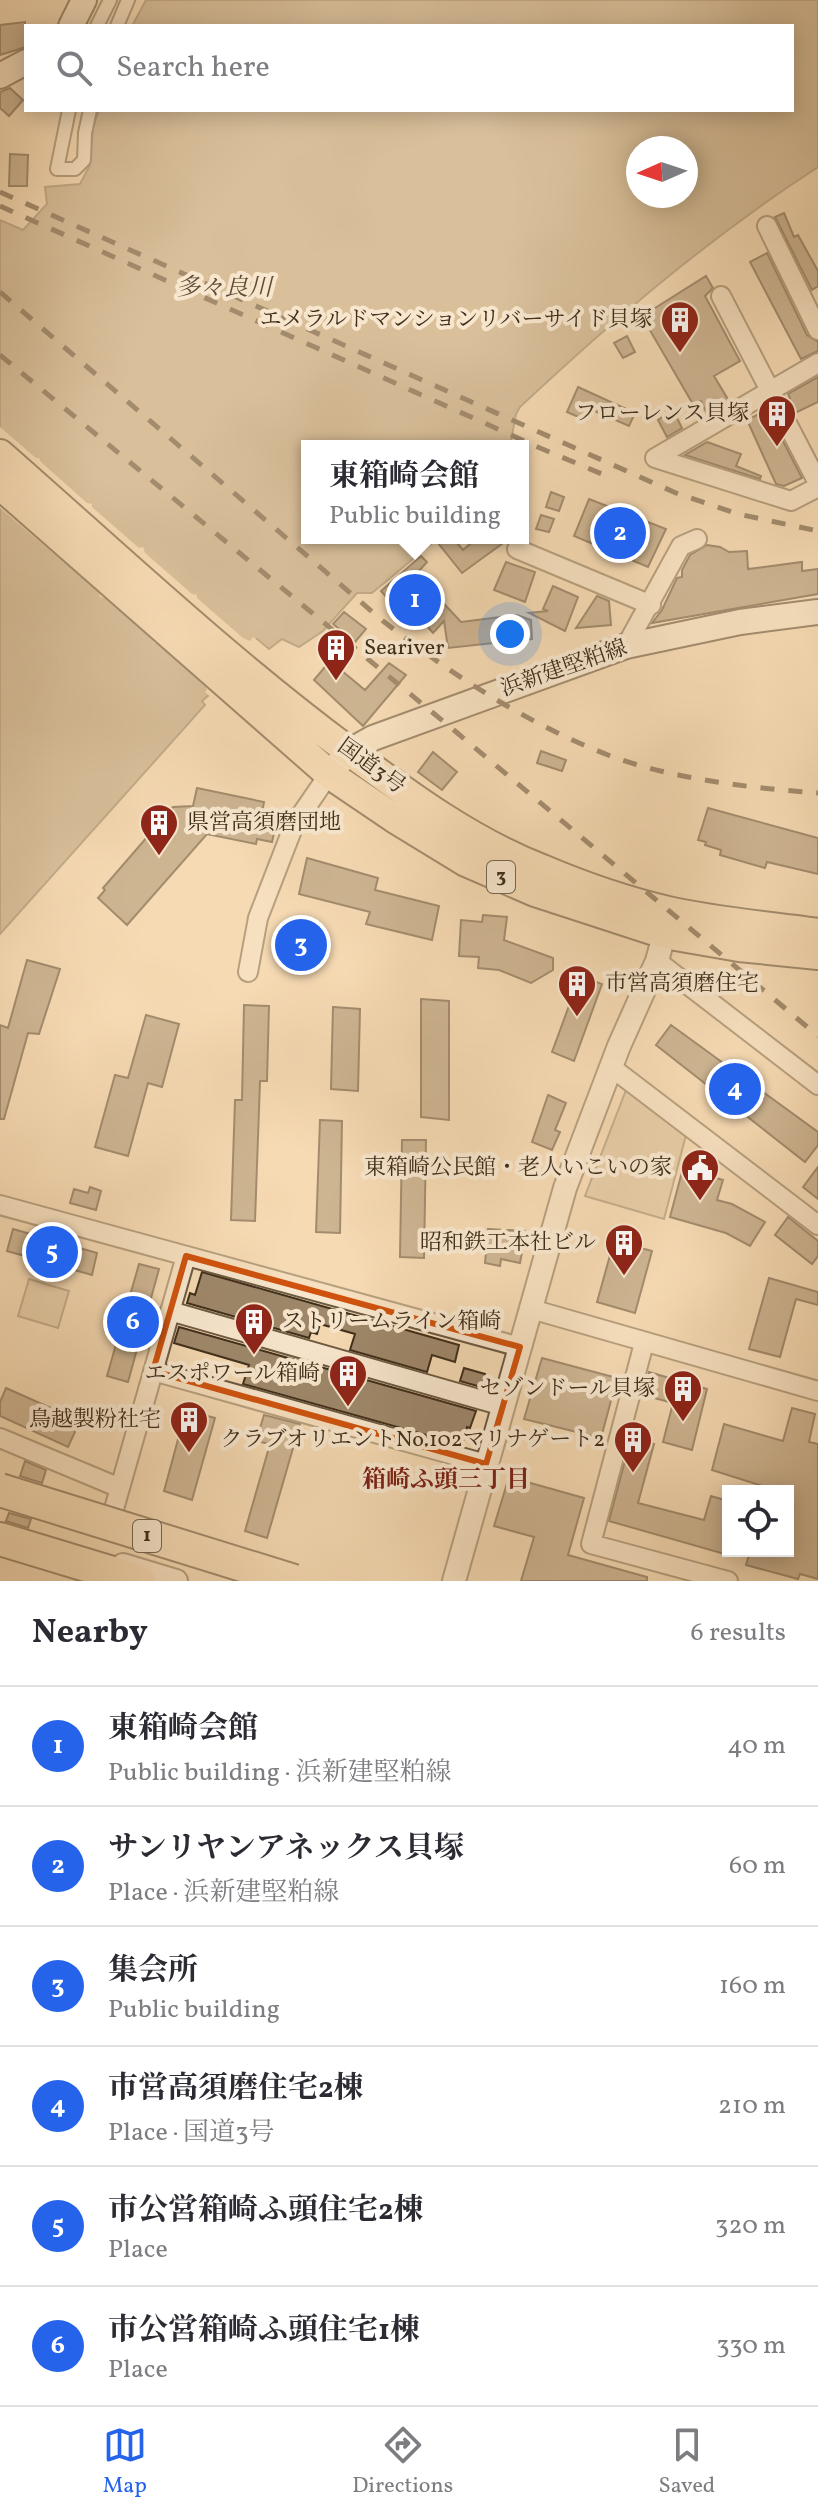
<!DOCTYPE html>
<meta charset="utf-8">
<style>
body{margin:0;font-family:Vollkorn,"Noto Serif JP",serif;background:#f7f7f7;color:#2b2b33}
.controls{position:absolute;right:24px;bottom:24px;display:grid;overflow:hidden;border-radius:0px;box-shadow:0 4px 20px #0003}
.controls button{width:72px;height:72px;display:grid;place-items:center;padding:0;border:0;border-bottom:2px solid #e1e1e2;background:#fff;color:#2b2b33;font:40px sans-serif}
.compass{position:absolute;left:626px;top:136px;width:72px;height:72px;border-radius:50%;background:#fff;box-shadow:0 4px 20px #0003;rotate:267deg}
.you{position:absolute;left:510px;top:634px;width:28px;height:28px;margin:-20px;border:6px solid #fff;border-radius:50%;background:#1a73e8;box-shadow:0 0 0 12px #1a73e833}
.badge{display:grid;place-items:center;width:52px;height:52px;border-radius:50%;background:#2563eb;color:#fff;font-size:26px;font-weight:700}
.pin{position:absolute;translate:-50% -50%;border:4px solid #fff;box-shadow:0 2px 8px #0006}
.popup{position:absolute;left:301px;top:440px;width:228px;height:104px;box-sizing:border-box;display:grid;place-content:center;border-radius:0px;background:#fff;filter:drop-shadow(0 2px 6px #0005);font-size:26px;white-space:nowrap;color:#7c7c81}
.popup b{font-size:30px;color:#2b2b33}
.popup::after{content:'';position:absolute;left:50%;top:100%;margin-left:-16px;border:16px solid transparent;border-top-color:#fff}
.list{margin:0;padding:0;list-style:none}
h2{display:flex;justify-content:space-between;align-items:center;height:104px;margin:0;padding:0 32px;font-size:34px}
h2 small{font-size:26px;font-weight:400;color:#7c7c81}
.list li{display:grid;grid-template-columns:52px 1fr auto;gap:24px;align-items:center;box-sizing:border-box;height:120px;padding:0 32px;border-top:2px solid #e1e1e2}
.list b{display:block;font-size:30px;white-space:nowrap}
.list p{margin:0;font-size:26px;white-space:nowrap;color:#7c7c81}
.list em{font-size:26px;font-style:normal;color:#7c7c81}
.icon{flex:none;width:44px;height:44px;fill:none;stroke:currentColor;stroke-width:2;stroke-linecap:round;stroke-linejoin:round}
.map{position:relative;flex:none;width:818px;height:1581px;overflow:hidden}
.search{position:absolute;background:#fff;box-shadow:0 4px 20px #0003;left:24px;right:24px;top:24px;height:88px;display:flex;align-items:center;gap:20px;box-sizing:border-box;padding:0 28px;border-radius:0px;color:#7c7c81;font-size:30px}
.sheet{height:824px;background:#fff}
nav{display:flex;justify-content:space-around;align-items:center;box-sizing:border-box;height:112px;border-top:2px solid #e1e1e2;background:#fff;font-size:22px;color:#7c7c81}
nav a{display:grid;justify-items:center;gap:4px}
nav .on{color:#2563eb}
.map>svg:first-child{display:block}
.green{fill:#d6bd99;stroke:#8a765a;stroke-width:2}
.water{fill:#b7a07f;stroke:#877257;stroke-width:2;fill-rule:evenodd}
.pier{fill:#f5dab3}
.building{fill:#9e876a;stroke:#3f2e1b;stroke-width:2}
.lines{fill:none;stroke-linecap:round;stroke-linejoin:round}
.pedestrian-casing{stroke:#6c5941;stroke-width:16}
.minor-casing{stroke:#6c5941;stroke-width:22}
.tertiary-casing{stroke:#6c5941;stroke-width:26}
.secondary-casing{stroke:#3f2e1b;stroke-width:28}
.trunk-casing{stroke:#3f2e1b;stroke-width:32}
.motorway-casing{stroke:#3f2e1b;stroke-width:36}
.pedestrian{stroke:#f8e7ce;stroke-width:12}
.minor{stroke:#f8e7ce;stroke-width:18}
.tertiary{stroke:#f8e7ce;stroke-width:22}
.secondary{stroke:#f8e7ce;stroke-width:24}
.trunk{stroke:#f5dab3;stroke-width:28}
.motorway{stroke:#f5dab3;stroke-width:32}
.rail{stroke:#3f2e1b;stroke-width:5;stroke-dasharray:14 14;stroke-linecap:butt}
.motorway-bridge-casing{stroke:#3f2e1b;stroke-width:36;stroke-linecap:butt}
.motorway-bridge{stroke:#f5dab3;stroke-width:32}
.marked{fill:none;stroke:#cf530e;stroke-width:6;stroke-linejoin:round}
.labels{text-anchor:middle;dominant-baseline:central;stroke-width:8;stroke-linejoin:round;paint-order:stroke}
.shield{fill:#f8e7ce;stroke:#766651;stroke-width:2}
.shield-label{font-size:20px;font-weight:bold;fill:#3f2e1b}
.poi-label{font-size:22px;fill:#3f2e1b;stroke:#f8e7ce;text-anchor:end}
.street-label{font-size:22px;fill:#3f2e1b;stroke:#f8e7ce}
.water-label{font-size:24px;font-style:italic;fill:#5d4a34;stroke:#f8e7ce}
.neighbourhood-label{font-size:24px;font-weight:bold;fill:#7a1f14;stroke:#f8e7ce}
</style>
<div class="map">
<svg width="818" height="1581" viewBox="0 0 818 1581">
<rect width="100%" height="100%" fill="#f5dab3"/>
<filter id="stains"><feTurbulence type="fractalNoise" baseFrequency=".0025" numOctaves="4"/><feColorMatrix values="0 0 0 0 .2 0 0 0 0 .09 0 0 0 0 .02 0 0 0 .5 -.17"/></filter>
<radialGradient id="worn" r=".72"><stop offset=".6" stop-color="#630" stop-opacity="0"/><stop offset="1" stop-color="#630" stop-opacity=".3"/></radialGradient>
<path class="green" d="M626,1090L686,1135L664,1219L585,1196Z
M29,1279L69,1291L58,1328L18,1316Z"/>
<path class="water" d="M146,0H818V167C710,237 614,319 520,407L516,414L510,446H307V538H438L372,593H357L323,631L299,647L282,639L269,649L257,639L209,695L202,701L205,705L0,934V220L23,230L47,204L45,187L80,184L90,165L93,128L99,110H792V26H132ZM638,148H686V196H638Z"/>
<path class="pier" d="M0,427L36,458H39L41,462L87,503L92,504V507L139,548L143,547L145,553L192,594L197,595V598L243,638L250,641L253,637L267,649L265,651L257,644L212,698L205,692L207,690L204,683L157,643H154L152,639L106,598L100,597L99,592L0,508Z"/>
<path class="building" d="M25,22L26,47L0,55V25Z
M10,88L23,100L9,116L0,108V92Z
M10,154L28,155L27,186H9Z
M784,213L794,237L798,235L818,271V286L812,290L775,217Z
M767,253L807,335L818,342V351L801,359L750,262Z
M706,276L713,288L705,296L740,361L714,376L729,401L707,414L701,401L694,406L644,320V315Z
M627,336L635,352L623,358L614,343Z
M818,377V402L795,413L788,399L790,398L788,394Z
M578,387L635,413L629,426L590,409L585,420L567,412Z
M673,410L682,428L667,437L658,420Z
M767,410L802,478L784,486L776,484L747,420Z
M707,442L741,454L736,466L761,476L760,479L685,455Z
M551,492L564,497L559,511L546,507Z
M589,499L666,529L648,567L574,536Z
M541,515L554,519L549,532L536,529Z
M434,538H453L463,550L477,538H510L462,573Z
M707,545L720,547L729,552L747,551L748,569L802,562V571L818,569V594L652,623L662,610L677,578L682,577V570L690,555Z
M421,556L427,562L391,602L381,591Z
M506,562L535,572L525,602L494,590Z
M427,575L439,587L434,593L461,622L517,615L531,620L532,639L448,648L444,621L433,633L420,618L416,623L405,610Z
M553,586L578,597L565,631L529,613L548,611L543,609Z
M597,596L609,601L611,625L576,628Z
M344,612L366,629L355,642L333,624Z
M330,661L365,690L389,663L406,675L363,726L314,680Z
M541,751L566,760L562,771L537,763Z
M433,752L457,772L442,790L418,772Z
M197,788L264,802L260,822L276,825L272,842L257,839L256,844L207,834L127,925L98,898L105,890L103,888L173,807L193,806Z
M708,808L818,838V874L767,862L765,868L720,855L721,850L705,845L706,842L698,840Z
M307,858L378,878L375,890L439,906L432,940L366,924L370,912L299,894Z
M483,915L507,917L504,940L553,958V970L531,983L499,970L478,968L479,957L459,956L461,920L482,922Z
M286,927L322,936L315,965L279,955Z
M27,960L60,969L39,1034L28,1033L4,1119H0V1025L8,1028Z
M580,976L602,984L574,1061L552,1052Z
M421,999L449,1001V1120L421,1117Z
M244,1005L269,1006L267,1081H260L255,1221L231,1220L235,1100H242Z
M333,1007L360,1009L358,1091L331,1089Z
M146,1015L179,1024L162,1087L148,1083L128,1156L95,1147L115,1075L128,1078Z
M671,1025L818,1132V1145L805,1162L656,1045Z
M548,1095L566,1103L555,1130L560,1132L552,1150L532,1142Z
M320,1120L342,1121L340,1233L316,1232Z
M402,1140H426L424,1258L400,1257Z
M818,1167V1199L803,1187Z
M683,1168L723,1180L717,1200L732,1204L765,1222L750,1246L726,1233L670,1217Z
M90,1187L101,1191L96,1210L70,1203L74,1189L88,1193Z
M788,1217L818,1241V1256L812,1264L775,1235Z
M13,1229L97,1253L92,1275L7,1251Z
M488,1229L526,1231L520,1263L501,1259L500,1266L485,1263Z
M614,1241L652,1251L635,1313L597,1302Z
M139,1264L159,1269L128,1382L107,1376Z
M202,1272L459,1345L455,1362L432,1355L427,1372L350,1350L355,1334L320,1324L317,1334L311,1332L309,1338L187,1303L190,1293L195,1295Z
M769,1278L818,1292V1305L796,1299L780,1357L749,1349Z
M179,1327L476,1411L470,1428L467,1427L462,1445L243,1384L249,1365L174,1343Z
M542,1358L617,1378L601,1438L524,1419Z
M464,1368L485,1374L481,1387L460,1381Z
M649,1372L707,1389L692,1450L663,1442L673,1403L643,1395Z
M6,1388L80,1421L68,1447L0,1416V1402Z
M792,1408L815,1414L809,1442L818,1444V1579L800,1574L798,1579L746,1565L750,1551H788V1491H778L712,1470L724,1424L783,1441Z
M186,1410L215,1418L192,1500L164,1491Z
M264,1415L300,1424L267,1538L245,1531L270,1444L256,1441Z
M631,1438L654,1444L638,1503L704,1520L711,1496L728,1501V1555L609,1521Z
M25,1461L46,1470L42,1483L20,1476Z
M509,1477L584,1498L568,1555L647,1577V1581H521L534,1537L494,1526Z
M9,1513L31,1519L28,1528L6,1521Z"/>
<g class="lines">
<defs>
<path id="pedestrian" d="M97,26L110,0
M117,26L128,0
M69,110L57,169H75L84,160L85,133L90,110"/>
<path id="minor" d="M767,226L818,330
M721,296L818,483
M818,363L655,458L791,501L818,487
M517,549L651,605
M626,646L681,546L697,539
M657,961L818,1085
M248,972L258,918L294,825L329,774
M611,1067L818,1225
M0,1205L520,1347
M531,1309L818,1391
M170,1311L503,1406
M644,1343L591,1544L728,1581
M153,1371L486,1464
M0,1438L120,1488
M108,1530L186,1256"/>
<path id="tertiary" d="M123,1565L176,1581
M454,1581L565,1188L619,1046L657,961L668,920"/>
<path id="secondary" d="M71,26L84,0
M0,76L26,62
M337,765L350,751L373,738L626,646L740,622L818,612"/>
<path id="trunk" d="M0,454C114,554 225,659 346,749C407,794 470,841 542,869C582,886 625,901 668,911C717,922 768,926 818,933
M0,485L329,774L394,818L466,862L535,892L664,934L739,947L818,955"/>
<path id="motorway" d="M0,1539L139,1581"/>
</defs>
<use href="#pedestrian" class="pedestrian-casing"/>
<use href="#minor" class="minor-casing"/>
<use href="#tertiary" class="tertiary-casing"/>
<use href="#secondary" class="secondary-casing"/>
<use href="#trunk" class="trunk-casing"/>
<use href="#motorway" class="motorway-casing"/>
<use href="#pedestrian" class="pedestrian"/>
<use href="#minor" class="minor"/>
<use href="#tertiary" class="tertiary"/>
<use href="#secondary" class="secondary"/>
<use href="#trunk" class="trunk"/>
<use href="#motorway" class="motorway"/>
<path class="rail" d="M0,192L676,493L738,514L818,531
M0,206L540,448L614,479
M0,292L383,621C452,675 526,723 608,755C671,779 751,788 818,793
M0,355L455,731L818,1036"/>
<defs>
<path id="motorway-bridge" d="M0,1490L294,1581"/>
</defs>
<use href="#motorway-bridge" class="motorway-bridge-casing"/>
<use href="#motorway-bridge" class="motorway-bridge"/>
</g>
<path d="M0 0H818V1581H0ZM186,1256L520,1347L486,1464L153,1371Z" fill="#f5dab3" fill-opacity=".55" fill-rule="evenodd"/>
<path class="marked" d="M186,1256L520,1347L486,1464L153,1371Z"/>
<defs>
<symbol id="building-pin" viewBox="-11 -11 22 30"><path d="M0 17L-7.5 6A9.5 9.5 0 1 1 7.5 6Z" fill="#8f2418" stroke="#f8e7ce"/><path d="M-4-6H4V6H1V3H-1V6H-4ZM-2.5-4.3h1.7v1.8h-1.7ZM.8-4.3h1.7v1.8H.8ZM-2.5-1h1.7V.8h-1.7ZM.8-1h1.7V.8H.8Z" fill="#fff"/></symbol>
<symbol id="civic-pin" viewBox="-11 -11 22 30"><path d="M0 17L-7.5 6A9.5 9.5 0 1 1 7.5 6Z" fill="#8f2418" stroke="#f8e7ce"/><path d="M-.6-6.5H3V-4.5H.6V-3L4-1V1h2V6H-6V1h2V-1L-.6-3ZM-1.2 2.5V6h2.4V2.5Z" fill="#fff"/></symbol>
</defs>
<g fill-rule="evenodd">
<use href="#building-pin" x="658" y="298" width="44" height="60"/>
<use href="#building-pin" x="755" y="392" width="44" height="60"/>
<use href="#building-pin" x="314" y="626" width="44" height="60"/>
<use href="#building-pin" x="137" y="801" width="44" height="60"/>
<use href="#building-pin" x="555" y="962" width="44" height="60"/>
<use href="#civic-pin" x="678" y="1146" width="44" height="60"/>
<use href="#building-pin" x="602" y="1221" width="44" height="60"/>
<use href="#building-pin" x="232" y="1300" width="44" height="60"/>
<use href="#building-pin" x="326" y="1352" width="44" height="60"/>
<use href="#building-pin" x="661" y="1367" width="44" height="60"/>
<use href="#building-pin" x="167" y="1398" width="44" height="60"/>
<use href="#building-pin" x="611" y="1418" width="44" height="60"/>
</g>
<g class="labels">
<g class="shield">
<rect x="487" y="861" width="28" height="32" rx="6"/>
<rect x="133" y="1520" width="28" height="32" rx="6"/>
</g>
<g class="shield-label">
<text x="501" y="877">3</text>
<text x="147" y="1536">1</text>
</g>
<g class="poi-label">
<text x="652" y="320">エメラルドマンションリバーサイド貝塚</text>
<text x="749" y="414">フローレンス貝塚</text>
<text x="364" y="648" text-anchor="start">Seariver</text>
<text x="187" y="823" text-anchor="start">県営高須磨団地</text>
<text x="605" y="984" text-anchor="start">市営高須磨住宅</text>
<text x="672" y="1168">東箱崎公民館・老人いこいの家</text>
<text x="596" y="1243">昭和鉄工本社ビル</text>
<text x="282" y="1322" text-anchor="start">ストリームライン箱崎</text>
<text x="320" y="1374">エスポワール箱崎</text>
<text x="655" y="1389">セゾンドール貝塚</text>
<text x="161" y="1420">鳥越製粉社宅</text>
<text x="605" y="1440">クラブオリエントNo.102マリナゲート2</text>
</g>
<g class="street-label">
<text transform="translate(564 669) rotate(-19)">浜新建堅粕線</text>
<text transform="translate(371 767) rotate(36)">国道3号</text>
</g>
<g class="water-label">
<text x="224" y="289">多々良川</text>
</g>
<g class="neighbourhood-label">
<text x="446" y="1481">箱崎ふ頭三丁目</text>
</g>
</g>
<rect width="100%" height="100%" filter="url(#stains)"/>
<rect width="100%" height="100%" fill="url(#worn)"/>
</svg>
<div class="controls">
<button><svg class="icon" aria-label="locate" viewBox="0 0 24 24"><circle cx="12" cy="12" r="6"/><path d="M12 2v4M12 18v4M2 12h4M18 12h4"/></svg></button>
</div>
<svg class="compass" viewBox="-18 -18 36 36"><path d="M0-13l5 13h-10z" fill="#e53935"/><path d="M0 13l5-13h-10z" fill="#7c7c81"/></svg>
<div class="you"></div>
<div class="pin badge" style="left:415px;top:600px">1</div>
<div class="popup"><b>東箱崎会館</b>Public building</div>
<div class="pin badge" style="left:620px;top:533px">2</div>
<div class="pin badge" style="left:301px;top:945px">3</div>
<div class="pin badge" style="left:735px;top:1089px">4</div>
<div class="pin badge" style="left:52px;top:1252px">5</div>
<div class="pin badge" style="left:133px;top:1322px">6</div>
<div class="search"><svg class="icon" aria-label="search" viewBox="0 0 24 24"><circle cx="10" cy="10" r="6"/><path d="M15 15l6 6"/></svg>Search here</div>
</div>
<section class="sheet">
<h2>Nearby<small>6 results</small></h2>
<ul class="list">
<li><span class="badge">1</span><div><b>東箱崎会館</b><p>Public building · 浜新建堅粕線</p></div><em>40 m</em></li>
<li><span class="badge">2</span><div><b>サンリヤンアネックス貝塚</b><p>Place · 浜新建堅粕線</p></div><em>60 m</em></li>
<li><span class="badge">3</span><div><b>集会所</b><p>Public building</p></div><em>160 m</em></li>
<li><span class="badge">4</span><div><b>市営高須磨住宅2棟</b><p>Place · 国道3号</p></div><em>210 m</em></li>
<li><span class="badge">5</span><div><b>市公営箱崎ふ頭住宅2棟</b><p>Place</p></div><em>320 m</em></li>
<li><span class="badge">6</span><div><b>市公営箱崎ふ頭住宅1棟</b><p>Place</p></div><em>330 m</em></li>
</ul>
</section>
<nav>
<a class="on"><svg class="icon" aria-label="map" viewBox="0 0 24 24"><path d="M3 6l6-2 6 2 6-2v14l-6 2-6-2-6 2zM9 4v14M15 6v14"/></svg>Map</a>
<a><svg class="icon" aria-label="directions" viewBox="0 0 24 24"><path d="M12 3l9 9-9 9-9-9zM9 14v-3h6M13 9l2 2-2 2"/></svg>Directions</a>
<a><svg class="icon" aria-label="saved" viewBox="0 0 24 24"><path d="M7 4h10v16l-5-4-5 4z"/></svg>Saved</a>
</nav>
